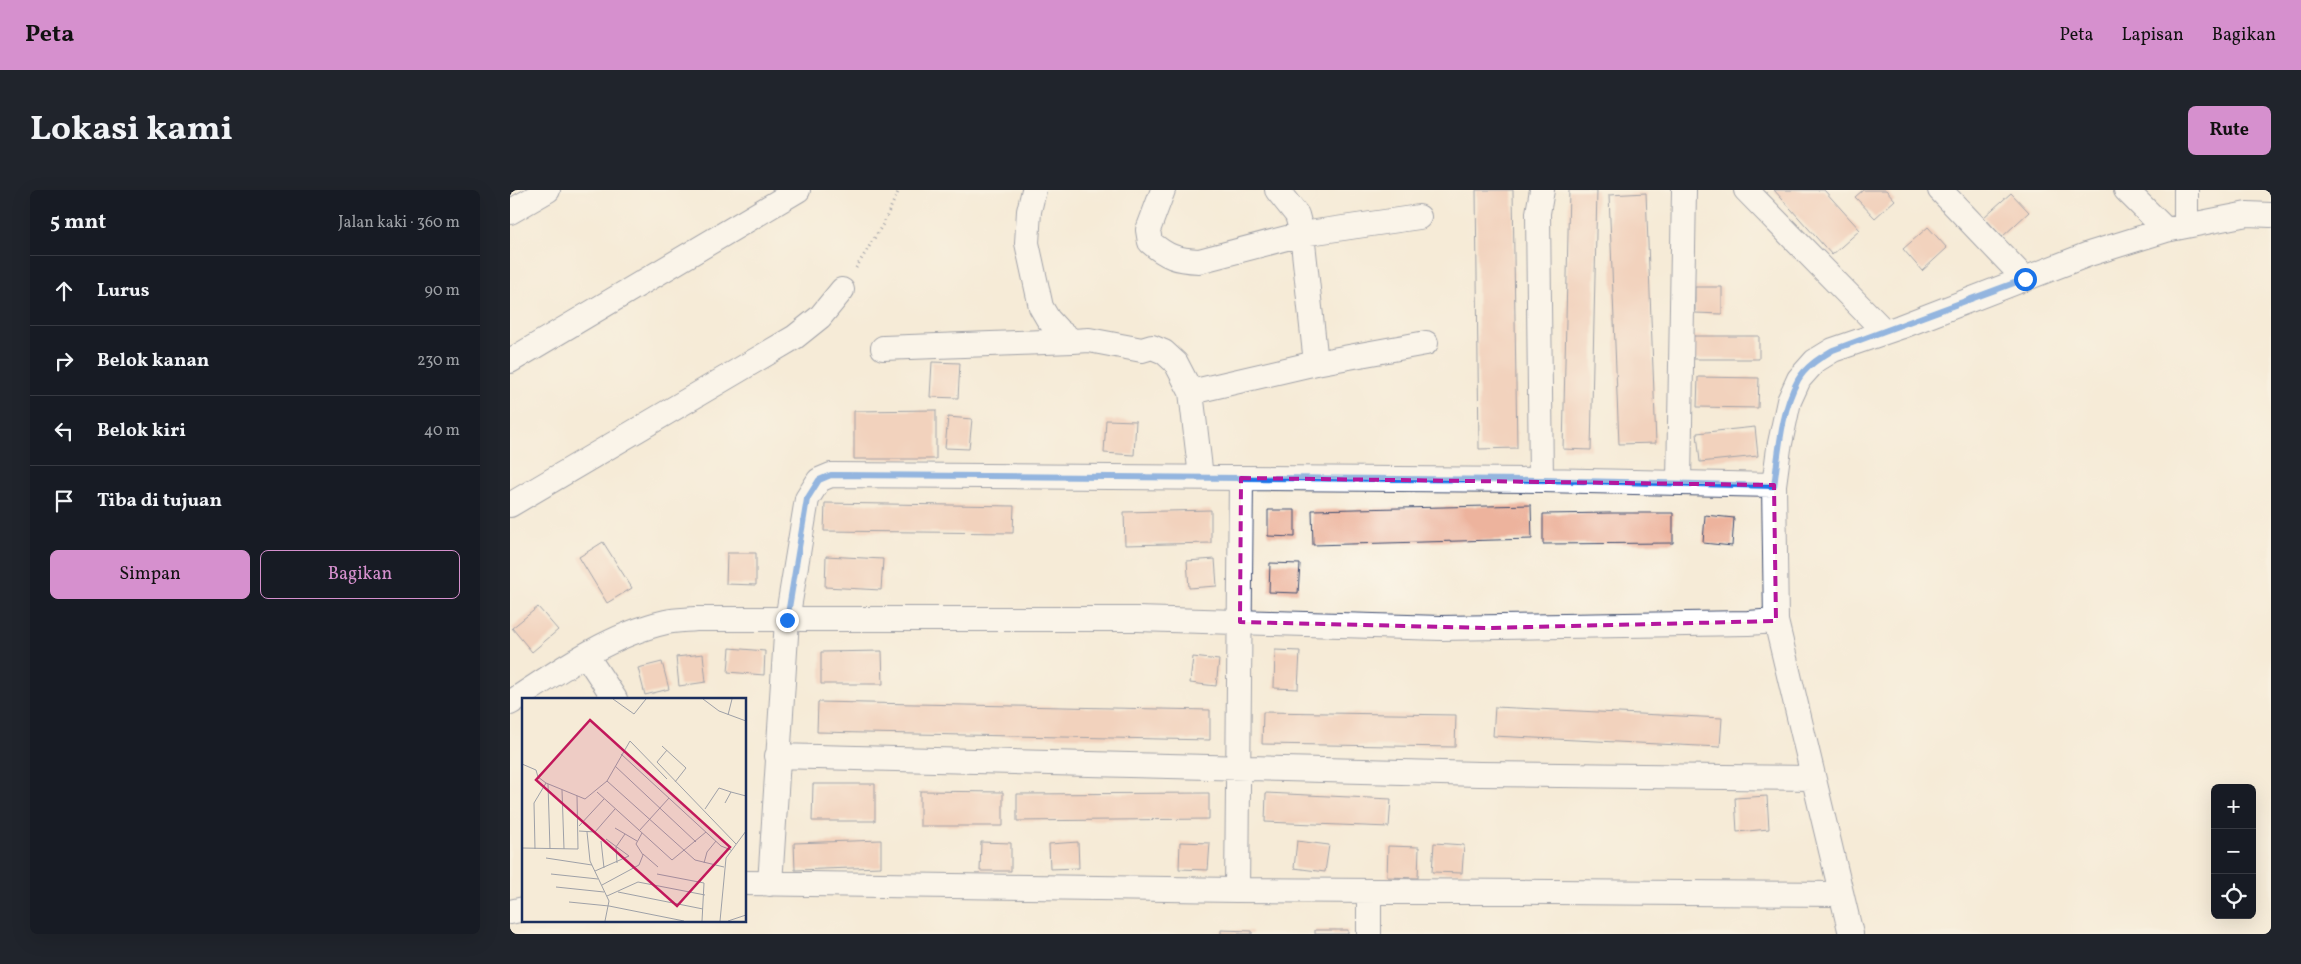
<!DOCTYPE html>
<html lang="id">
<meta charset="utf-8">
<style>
body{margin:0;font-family:Vollkorn,serif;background:#20242c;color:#f1f3f6}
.controls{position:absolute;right:15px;bottom:15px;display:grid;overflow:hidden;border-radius:8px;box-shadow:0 5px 20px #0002}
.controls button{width:45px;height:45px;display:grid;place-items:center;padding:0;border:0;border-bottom:1px solid #363941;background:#171b24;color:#f1f3f6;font:25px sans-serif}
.stop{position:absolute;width:15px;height:15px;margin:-11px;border:4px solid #1a73e8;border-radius:50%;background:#fff}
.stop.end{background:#1a73e8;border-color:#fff;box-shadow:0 1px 5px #0008}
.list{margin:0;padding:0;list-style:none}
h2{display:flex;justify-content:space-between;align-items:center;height:65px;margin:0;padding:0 20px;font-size:21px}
h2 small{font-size:16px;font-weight:400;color:#9ea1a6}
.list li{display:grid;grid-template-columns:32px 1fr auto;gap:15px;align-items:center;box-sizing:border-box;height:70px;padding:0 20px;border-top:1px solid #363941}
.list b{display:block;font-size:19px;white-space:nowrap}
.list em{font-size:16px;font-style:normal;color:#9ea1a6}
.actions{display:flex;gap:10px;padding:15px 20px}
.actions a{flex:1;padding:11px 0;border:1px solid #d690ce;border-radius:8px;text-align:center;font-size:18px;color:#d690ce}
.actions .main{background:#d690ce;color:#111}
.icon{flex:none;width:28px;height:28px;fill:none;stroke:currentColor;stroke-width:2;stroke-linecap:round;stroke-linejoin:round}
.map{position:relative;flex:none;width:1761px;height:744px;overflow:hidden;border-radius:8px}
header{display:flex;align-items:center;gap:30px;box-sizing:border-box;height:70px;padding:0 25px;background:#d690ce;color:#111}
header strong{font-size:24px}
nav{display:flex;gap:28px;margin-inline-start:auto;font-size:18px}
.intro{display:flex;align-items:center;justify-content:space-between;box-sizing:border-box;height:120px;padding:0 30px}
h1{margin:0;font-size:35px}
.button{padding:12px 22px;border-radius:8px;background:#d690ce;color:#111;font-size:18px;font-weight:700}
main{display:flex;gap:30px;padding:0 30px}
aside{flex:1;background:#171b24;border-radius:8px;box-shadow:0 5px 20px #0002}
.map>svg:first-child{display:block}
.building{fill:#edb39d}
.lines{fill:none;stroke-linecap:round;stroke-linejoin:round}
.minor-casing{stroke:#3c4b70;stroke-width:26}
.path{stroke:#3c4b70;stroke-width:3;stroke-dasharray:1 4;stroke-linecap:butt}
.minor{stroke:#fff;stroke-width:24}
.route{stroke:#1a73e8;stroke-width:6}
.marked{fill:none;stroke:#b5179e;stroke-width:4;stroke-dasharray:10 6;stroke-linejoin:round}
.inset-road{fill:none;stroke:#9ea0a7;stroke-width:1}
.view{fill:#c2185b;fill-opacity:0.15;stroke:#c2185b;stroke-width:2.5}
.inset-edge{fill:none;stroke:#1b2f5e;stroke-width:2.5}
</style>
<header>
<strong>Peta</strong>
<nav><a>Peta</a><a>Lapisan</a><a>Bagikan</a></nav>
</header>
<div class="intro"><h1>Lokasi kami</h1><a class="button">Rute</a></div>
<main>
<aside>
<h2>5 mnt<small>Jalan kaki · 360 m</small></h2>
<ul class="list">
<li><svg class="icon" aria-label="ahead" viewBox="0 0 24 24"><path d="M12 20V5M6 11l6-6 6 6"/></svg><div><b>Lurus</b></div><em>90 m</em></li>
<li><svg class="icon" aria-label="right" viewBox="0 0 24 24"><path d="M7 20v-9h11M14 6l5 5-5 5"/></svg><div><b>Belok kanan</b></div><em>230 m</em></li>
<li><svg class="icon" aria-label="left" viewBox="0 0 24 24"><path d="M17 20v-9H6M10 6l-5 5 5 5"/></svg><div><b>Belok kiri</b></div><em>40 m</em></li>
<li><svg class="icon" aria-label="arrive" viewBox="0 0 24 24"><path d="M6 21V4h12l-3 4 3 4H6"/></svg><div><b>Tiba di tujuan</b></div></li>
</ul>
<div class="actions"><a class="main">Simpan</a><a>Bagikan</a></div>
</aside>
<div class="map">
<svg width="1761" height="744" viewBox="0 0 1761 744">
<rect width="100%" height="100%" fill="#fbf7ec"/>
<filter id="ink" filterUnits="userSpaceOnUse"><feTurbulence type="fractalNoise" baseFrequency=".02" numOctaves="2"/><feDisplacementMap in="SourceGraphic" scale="10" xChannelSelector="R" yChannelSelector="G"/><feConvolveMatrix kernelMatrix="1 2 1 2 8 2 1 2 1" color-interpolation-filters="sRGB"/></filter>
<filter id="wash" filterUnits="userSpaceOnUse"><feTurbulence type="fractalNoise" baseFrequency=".0096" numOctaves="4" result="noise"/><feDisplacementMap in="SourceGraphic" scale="20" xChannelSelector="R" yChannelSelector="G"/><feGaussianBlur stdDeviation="1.12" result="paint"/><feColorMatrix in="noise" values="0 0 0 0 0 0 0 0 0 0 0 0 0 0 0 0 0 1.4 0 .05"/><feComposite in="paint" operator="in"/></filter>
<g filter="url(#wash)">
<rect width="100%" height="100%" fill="#f6ebd7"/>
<g id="blocks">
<path class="building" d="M966,0H1003L1007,258L969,259Z
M1059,0H1087L1081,260L1053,259Z
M1264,0H1314L1350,40L1322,65Z
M1353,0H1376L1385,10L1365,28L1345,7Z
M1136,3L1146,253L1109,254L1099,5Z
M1501,3L1519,22L1492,47L1474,27Z
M1418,37L1437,58L1412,81L1393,59Z
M1185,97H1212V124L1185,123Z
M1181,146H1249V169H1181Z
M422,172L450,173L448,208L420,207Z
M1188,187L1249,188L1248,218L1187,217Z
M426,220V269H344V221Z
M438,227L462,229L459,259L435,258Z
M596,230L626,231L624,265L594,263Z
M1245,237L1248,266L1190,272L1187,243Z
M315,313L504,316L503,343L314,341Z
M1021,315L1022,349L803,355L802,320Z
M701,320V353L615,355L614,322Z
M758,320H785V347L758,346Z
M1101,323H1163V353L1033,354V324Z
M1195,325L1224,328L1222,356L1193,353Z
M93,352L122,398L97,413L69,367Z
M217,363H246V395L216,394Z
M316,366L373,369L371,400L315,397Z
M705,369L707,396L679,398L677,371Z
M760,373L790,374L788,403L759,402Z
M28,417L48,440L22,462L2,438Z
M220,458L255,461L254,485L218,482Z
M765,460L790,461L788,499L764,498Z
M372,461L373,494H311V462Z
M193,464L196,492L169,496L166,467Z
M683,467L709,470L706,496L680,493Z
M152,472L159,499L135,505L128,478Z
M308,512L700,520V550L307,542Z
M985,517L1212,528L1210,557L983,546Z
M753,522L946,525L945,557L752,554Z
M303,594H365V631H302Z
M410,601L493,602V636H410Z
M699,603V629L507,631V604Z
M756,603L881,609L879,637L755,632Z
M1257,606L1259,639L1227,642L1225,608Z
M371,650V677L285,680L284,653Z
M787,651L819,655L815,682L784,678Z
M471,652L501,653V681H470Z
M568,652L569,678L540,679L539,654Z
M670,652L700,653L698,680L669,679Z
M924,653L954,655L952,683L922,682Z
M878,656L909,657L908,688L877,687Z
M711,740L742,741V744H711Z
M805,740H838V744H805Z"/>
</g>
</g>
<g filter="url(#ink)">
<use href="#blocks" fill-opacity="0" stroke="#3c4b70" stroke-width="1"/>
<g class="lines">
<defs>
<path id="minor" d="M524,0L519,21L517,53L531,117L538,129L549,141L563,151L579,150L632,160L642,157L654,162L666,173L681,202L691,287
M653,0L638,40L640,52C657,67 667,70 689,71L792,44L909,27
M767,0L787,25L792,44L806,173
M1236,0L1375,142
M1430,0L1515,89
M1616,0L1656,40
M0,22L38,0
M1676,36L1737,24L1761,25
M373,158L563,151
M0,171L288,0
M681,202L806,173L916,153
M1031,290L1028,23L1032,0
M1169,292L1174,0
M0,315L285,147L310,127L332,100
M1266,431L1341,744
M76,465L105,509
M0,513C48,481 99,445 156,432C165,430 176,430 186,429H627L931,438L1238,433L1266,431L1264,295L1269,258L1279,211L1289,189L1305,171L1323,160L1390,137L1579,64L1656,40L1676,36V0
M267,566L970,584L1303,588
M235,693L727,700L1331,704
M260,694L277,430L297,309L309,290L321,285L1031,290L1264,295
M727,700L731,288
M859,701V744
M0,722L14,719"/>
</defs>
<use href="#minor" class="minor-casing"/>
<path class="path" d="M346,78L373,34L389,0"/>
<use href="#minor" class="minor"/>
</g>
</g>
<g class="lines" filter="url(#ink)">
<path class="route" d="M277,430L297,309L309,290L321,285L1031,290L1264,296C1269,261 1271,221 1288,190C1296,176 1310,168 1323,160L1515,89"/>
</g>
<path d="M0 0H1761V744H0ZM731,288L1264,295L1266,431L978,438L730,432Z" fill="#f6ebd7" fill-opacity=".55" fill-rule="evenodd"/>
<path class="marked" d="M731,288L1264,295L1266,431L978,438L730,432Z"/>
<g transform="translate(12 508)">
<rect width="224" height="224" fill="#f6ebd7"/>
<path class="inset-road" d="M91,1L112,16L124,1M181,1L197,13L224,23M206,17L210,1M140,48L164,70L153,84M145,52L135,64L214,146M99,56L199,148L209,152M0,66L14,72L16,79L24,85M93,68L174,144M85,83L108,43L145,81M26,86L28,151M40,92L42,151M75,94L150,162L184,134M203,105L209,94L224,98M183,111L197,90L209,94M57,128L82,101M93,130L115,143M57,133L73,134L93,111M117,133L147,100M65,134L68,163L87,203L83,223M79,143L82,170M0,150L56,151L55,98M13,151L12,105L24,85L63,101L85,83L173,162L202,169M121,156L136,169M24,160L70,167M95,165L94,149L103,136M182,165L185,154L194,143M73,173L107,158L84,141M29,176L76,181M135,176L182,185L180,223M80,187L117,167L121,157L114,146L120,135M34,189L82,194M96,194L181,211M85,198L116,184L183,197M47,204L87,208L162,223M198,223L204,160L224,133M206,223L224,217"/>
<path class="view" d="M68,22L208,149L155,208L14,82Z"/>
<rect width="224" height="224" class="inset-edge"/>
</g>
</svg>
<div class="controls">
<button>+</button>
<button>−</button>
<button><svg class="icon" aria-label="locate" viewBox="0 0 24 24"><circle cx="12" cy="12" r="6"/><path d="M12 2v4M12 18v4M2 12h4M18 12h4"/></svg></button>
</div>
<div class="stop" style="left:1515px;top:89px"></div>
<div class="stop end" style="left:277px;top:430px"></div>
</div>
</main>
